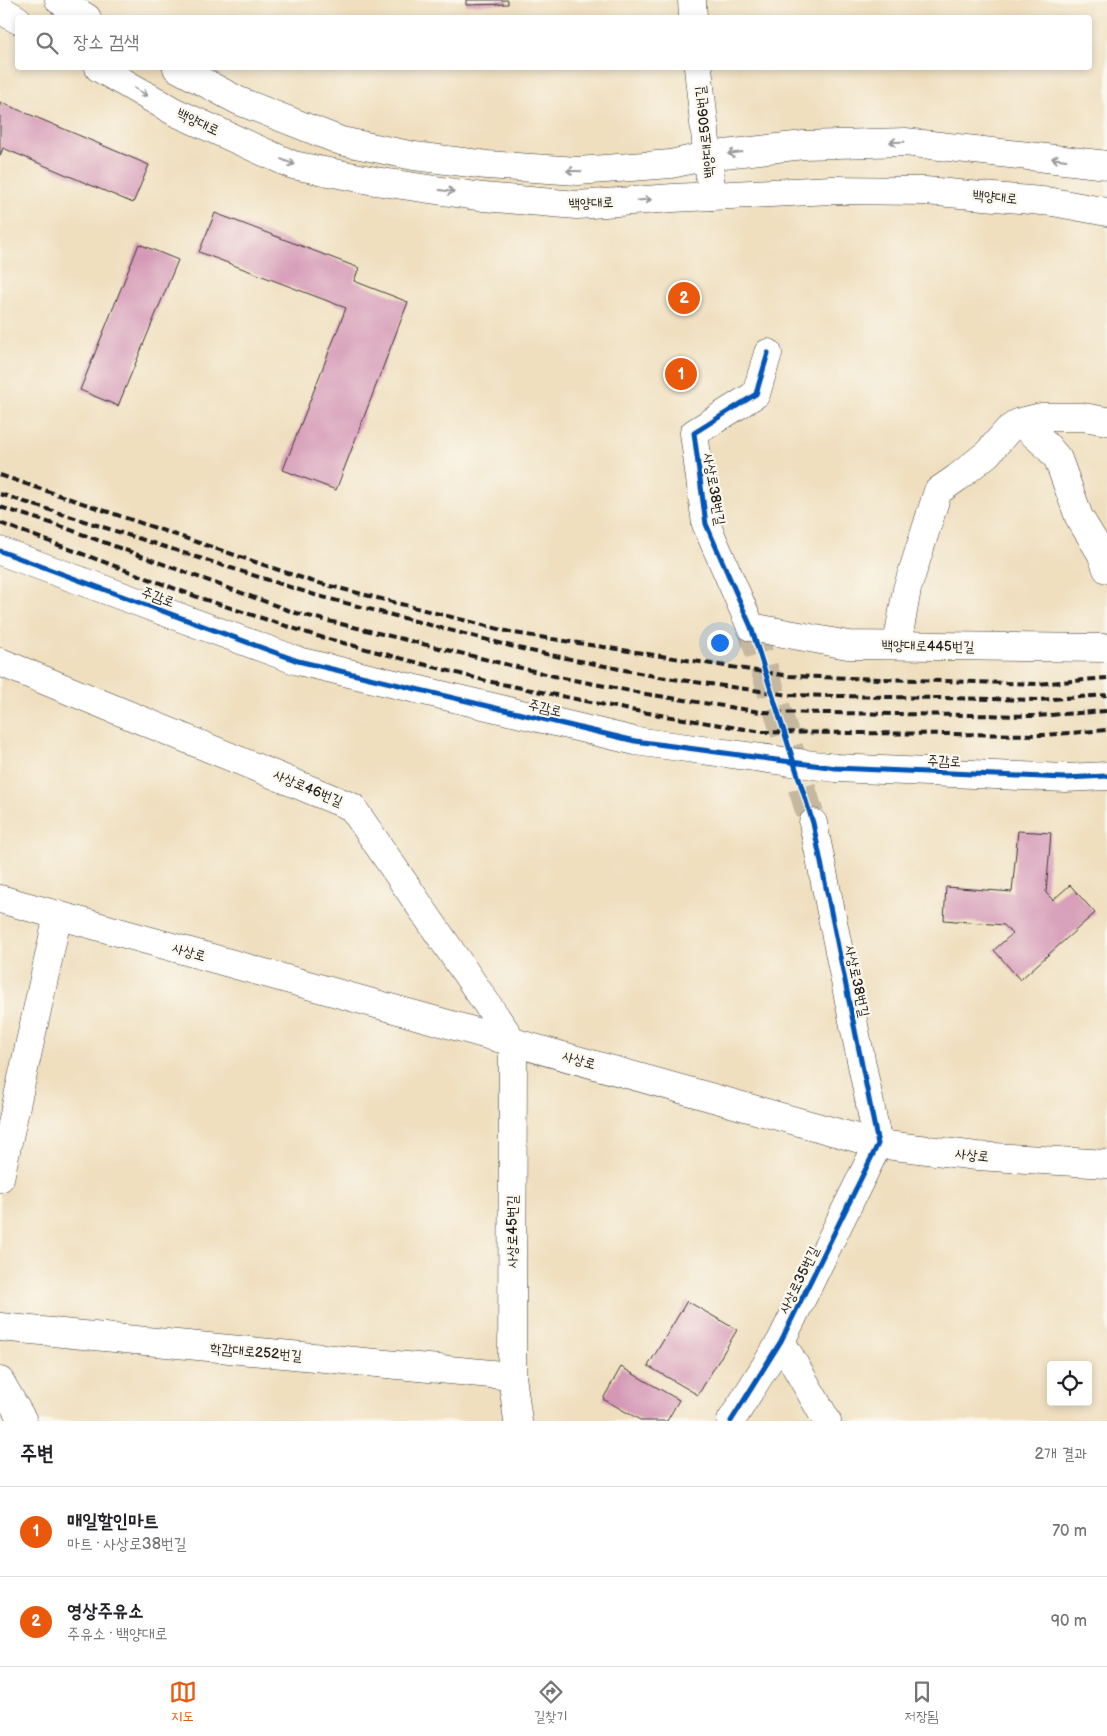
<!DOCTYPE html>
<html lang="ko">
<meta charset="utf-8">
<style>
body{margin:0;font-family:"Balsamiq Sans","Poor Story",sans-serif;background:#f6f6f6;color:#202124}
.controls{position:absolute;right:15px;bottom:15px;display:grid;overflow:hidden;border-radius:5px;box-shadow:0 2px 8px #0003}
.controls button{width:45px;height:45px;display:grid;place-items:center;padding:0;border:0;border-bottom:1px solid #e0e0e0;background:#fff;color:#202124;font:25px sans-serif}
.you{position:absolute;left:719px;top:642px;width:18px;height:18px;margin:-12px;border:4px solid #fff;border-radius:50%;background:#1a73e8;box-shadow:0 0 0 8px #1a73e833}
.badge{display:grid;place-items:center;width:32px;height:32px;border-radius:50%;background:#ea580c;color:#fff;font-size:16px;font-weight:700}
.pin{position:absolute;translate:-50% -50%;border:2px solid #fff;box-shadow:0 1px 5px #0006}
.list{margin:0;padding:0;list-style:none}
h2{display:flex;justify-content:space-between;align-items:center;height:65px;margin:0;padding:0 20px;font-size:21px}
h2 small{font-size:16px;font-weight:400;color:#757577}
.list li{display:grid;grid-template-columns:32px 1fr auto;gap:15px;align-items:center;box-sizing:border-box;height:90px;padding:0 20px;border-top:1px solid #e0e0e0}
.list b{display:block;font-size:19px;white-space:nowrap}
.list p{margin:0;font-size:16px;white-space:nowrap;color:#757577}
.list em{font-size:16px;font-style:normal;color:#757577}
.icon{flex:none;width:28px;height:28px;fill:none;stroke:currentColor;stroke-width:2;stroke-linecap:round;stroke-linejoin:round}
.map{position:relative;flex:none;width:1107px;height:1421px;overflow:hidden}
.search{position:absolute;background:#fff;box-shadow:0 2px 8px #0003;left:15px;right:15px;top:15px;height:55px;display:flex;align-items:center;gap:12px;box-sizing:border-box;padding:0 18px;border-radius:5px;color:#757577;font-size:19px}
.sheet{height:245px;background:#fff}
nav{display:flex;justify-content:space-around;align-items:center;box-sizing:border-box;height:70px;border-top:1px solid #e0e0e0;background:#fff;font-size:14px;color:#757577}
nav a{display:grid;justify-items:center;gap:2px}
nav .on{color:#ea580c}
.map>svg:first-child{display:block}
.building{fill:#d497b5}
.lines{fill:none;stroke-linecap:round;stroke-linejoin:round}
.minor-tunnel{stroke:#c5b89e;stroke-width:28;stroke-dasharray:28 14;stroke-linecap:butt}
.minor-casing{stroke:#3c3934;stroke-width:29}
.major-casing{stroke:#3c3934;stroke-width:29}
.minor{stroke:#fff;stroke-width:28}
.major{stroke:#fff;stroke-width:28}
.rail{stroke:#1c1c1c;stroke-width:4;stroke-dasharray:8 4;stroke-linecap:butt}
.cycleway-casing{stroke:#fbf7ec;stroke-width:8}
.cycleway{stroke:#0057b8;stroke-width:5}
.oneway{stroke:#999}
.labels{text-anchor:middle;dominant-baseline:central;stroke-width:4.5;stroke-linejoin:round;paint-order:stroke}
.street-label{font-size:14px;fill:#1c1c1c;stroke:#fbf7ec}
</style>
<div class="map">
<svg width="1107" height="1421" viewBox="0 0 1107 1421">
<rect width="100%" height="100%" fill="#fbf7ec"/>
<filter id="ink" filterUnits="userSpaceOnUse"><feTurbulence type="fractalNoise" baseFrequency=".02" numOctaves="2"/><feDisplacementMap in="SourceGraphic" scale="10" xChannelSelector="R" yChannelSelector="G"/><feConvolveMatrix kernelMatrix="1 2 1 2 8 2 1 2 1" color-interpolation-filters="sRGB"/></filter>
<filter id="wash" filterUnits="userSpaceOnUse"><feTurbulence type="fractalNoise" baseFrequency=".0096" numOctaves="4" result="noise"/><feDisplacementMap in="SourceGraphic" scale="20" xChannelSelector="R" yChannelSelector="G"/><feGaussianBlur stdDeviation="1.12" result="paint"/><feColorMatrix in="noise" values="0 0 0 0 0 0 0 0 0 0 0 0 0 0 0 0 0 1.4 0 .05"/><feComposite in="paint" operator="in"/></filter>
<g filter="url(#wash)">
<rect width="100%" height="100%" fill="#efdfbf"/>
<g id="blocks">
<path class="building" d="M466,0H508V4L466,5Z
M0,102L149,165L133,203L3,148L0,156Z
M215,213L359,268L354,281L408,302L336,490L283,470L346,308L199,252Z
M139,244L178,260L118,406L80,390Z
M1018,831L1051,833L1046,893L1053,900L1070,885L1095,913L1020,980L994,950L1012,934L1004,925L944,920L946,887L1012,892Z
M687,1301L737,1330L698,1395L648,1366Z
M621,1367L679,1400L667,1421H642L603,1399Z"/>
</g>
</g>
<g filter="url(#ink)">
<use href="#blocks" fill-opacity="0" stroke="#3c3934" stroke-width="1"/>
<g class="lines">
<path class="minor-tunnel" d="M751,627L813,823"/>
<defs>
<path id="minor" d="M692,0L693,18
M698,68L712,196
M768,353L756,394L694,433L706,524L751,627L848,645L1107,648
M1020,422L1048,447L1058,459L1079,517L1101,553L1107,569
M0,551L298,661L635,741L836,768L1065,778L1107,776
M897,645L907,589L938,491L957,478L988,453L1008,430L1020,422L1041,417H1083L1107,421
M0,662L352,807L513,1042L512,1376L518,1421
M0,1178L58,915
M0,1327L512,1376
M781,1341L827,1421
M0,1381L23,1421
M731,1421L781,1341L878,1144L813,823"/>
<path id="major" d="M59,0L87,18
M0,9L18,20
M99,68L175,112L293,165L375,181L483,197L577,205L673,198L831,190L925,191L1053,202L1107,212
M177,68L239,101L341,141L414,156L487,165L578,171L671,164L707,156L804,145L905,142L1107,165
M0,899L878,1144L977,1156L1107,1164"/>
</defs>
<use href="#minor" class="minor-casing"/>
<use href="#major" class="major-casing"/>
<use href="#minor" class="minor"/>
<use href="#major" class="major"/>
<path class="rail" d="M0,475L311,581L514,633L789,676L1037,684L1107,678
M0,494L315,595L526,650L659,677L789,695L1039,700L1107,695
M0,507L57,525L296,613L558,677L646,694L761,712L1035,716L1107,711
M0,523L200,598L317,636L487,681L630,710L762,732L1044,735L1107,730"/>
<defs>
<path id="cycleway" d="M0,551L298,661L635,741L836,768L1065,778L1107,776
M731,1421L781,1341L878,1144L813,823L751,627L706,524L694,433L756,394L768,353"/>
</defs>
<use href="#cycleway" class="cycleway-casing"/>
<use href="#cycleway" class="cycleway"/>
</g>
<defs><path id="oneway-shaft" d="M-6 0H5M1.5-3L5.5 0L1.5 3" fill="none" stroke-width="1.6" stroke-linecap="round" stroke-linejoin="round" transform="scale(1.25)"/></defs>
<g class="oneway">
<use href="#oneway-shaft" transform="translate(141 92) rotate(30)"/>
<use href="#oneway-shaft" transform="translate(897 142) rotate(179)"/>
<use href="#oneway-shaft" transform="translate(735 153) rotate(173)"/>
<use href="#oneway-shaft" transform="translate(1059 159) rotate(-173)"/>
<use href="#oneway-shaft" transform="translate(288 162) rotate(22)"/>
<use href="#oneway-shaft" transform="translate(574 171) rotate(-178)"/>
<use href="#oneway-shaft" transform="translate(447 191) rotate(8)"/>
<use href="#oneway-shaft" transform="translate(644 200) rotate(-4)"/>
</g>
</g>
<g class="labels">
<g class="street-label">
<text transform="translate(198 122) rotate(25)">백양대로</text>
<text transform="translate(705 132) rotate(-96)">백양대로506번길</text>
<text transform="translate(995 197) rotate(5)">백양대로</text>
<text transform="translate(591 203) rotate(-2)">백양대로</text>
<text transform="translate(714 489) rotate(80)">사상로38번길</text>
<text transform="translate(158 597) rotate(20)">주감로</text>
<text transform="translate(928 646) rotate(1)">백양대로445번길</text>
<text transform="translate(545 708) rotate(13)">주감로</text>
<text transform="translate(944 761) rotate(2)">주감로</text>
<text transform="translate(308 788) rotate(23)">사상로46번길</text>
<text transform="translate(189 952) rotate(16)">사상로</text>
<text transform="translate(857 981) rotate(78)">사상로38번길</text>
<text transform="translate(579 1060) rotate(16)">사상로</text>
<text transform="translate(972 1155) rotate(6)">사상로</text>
<text transform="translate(512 1232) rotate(-90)">사상로45번길</text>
<text transform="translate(799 1280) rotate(-64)">사상로35번길</text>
<text transform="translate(256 1352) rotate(5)">학감대로252번길</text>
</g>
</g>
</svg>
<div class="controls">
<button><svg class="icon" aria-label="locate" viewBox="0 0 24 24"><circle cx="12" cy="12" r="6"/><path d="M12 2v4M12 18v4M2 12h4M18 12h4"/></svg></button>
</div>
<div class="you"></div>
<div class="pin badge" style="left:681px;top:374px">1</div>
<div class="pin badge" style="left:684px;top:298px">2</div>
<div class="search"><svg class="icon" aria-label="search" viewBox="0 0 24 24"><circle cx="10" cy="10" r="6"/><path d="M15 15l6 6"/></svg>장소 검색</div>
</div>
<section class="sheet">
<h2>주변<small>2개 결과</small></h2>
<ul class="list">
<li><span class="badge">1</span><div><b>매일할인마트</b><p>마트 · 사상로38번길</p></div><em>70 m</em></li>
<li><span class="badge">2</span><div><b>영상주유소</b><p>주유소 · 백양대로</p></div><em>90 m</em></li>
</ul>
</section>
<nav>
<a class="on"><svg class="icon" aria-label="map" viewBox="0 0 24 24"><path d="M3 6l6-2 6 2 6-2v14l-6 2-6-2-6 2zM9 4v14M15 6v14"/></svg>지도</a>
<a><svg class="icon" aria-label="directions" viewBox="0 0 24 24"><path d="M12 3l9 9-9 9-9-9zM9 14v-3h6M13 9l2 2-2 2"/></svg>길찾기</a>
<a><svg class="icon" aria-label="saved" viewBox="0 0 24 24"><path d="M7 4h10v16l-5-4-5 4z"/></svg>저장됨</a>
</nav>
